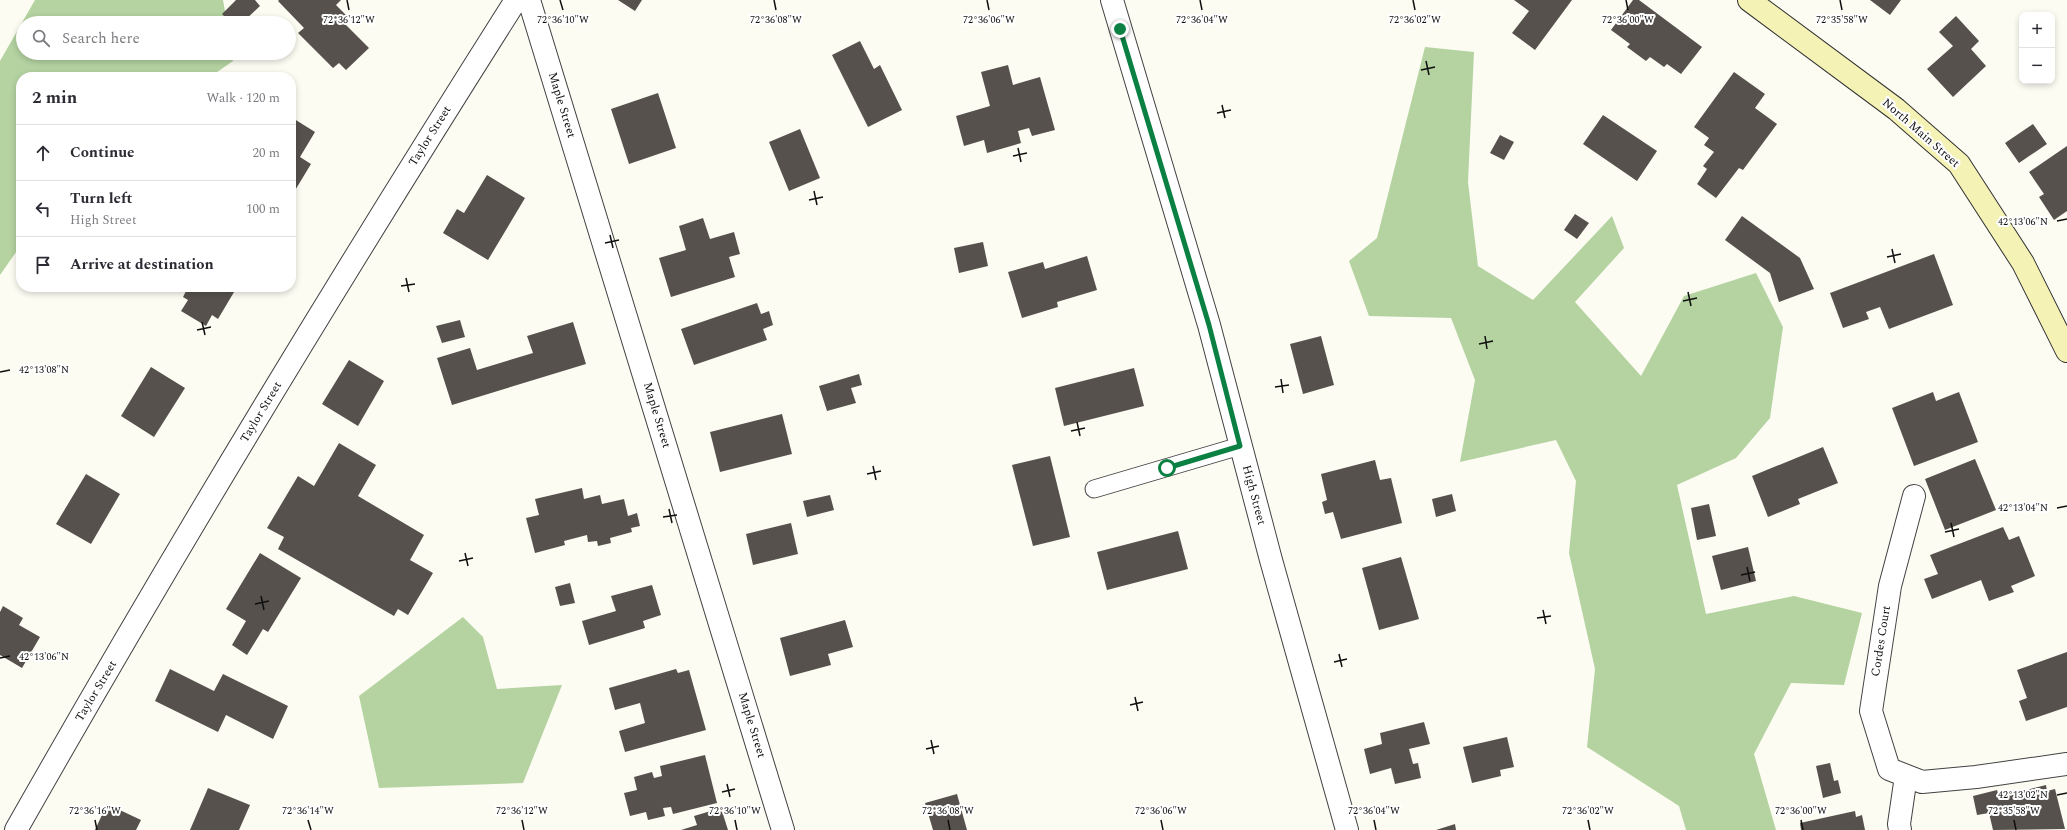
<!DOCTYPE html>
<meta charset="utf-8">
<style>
body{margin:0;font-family:Spectral,serif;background:#f2f2f3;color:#2b2b33}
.controls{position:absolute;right:12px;top:12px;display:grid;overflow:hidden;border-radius:8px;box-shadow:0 2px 6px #0003}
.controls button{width:36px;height:36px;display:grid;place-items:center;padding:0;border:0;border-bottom:1px solid #e1e1e2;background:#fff;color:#2b2b33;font:20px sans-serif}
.stop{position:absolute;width:12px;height:12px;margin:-9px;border:3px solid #0b8043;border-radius:50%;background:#fff}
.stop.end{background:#0b8043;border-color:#fff;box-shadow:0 1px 4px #0008}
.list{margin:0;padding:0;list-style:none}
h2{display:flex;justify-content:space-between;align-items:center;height:52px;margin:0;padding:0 16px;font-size:17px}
h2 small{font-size:13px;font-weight:400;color:#7c7c81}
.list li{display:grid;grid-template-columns:26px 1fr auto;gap:12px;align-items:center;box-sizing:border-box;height:56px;padding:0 16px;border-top:1px solid #e1e1e2}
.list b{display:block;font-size:15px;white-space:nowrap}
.list p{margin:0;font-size:13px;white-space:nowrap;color:#7c7c81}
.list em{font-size:13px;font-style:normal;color:#7c7c81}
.icon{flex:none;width:22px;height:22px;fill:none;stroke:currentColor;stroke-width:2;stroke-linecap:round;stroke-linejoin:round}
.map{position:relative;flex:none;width:2067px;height:830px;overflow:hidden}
.search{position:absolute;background:#fff;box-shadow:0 2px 6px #0003;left:16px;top:16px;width:280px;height:44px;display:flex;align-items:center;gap:10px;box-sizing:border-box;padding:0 14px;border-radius:22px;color:#7c7c81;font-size:15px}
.panel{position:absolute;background:#fff;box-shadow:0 2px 6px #0003;left:16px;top:72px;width:280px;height:220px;border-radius:16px}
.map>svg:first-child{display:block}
.forest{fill:#b4d3a1}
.building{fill:#56514d}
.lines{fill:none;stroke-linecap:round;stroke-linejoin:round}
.service-casing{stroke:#424242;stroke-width:19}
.minor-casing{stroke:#424242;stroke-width:24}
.secondary-casing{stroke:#313131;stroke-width:24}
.service{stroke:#fff;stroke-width:17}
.minor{stroke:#fff;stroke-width:22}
.secondary{stroke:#f5f2b6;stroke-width:22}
.route{stroke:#0b8043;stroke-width:5}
.ticks{fill:none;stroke:#0f0f0f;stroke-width:1.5}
.labels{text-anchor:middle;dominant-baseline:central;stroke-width:4;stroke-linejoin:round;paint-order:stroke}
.street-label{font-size:12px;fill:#0f0f0f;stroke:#fff}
.ticks-label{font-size:10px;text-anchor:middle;fill:#0f0f0f;stroke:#fff;stroke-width:4;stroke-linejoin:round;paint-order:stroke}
</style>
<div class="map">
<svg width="2067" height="830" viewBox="0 0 2067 830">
<rect width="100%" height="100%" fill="#fdfcf3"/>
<path class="forest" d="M35,0H223L227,23H23V53H232L233,61L210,77H21V245L0,275V61Z
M1425,47L1474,52L1468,182L1478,266L1533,300L1612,216L1624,248L1575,302L1641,376L1684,296L1756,273L1783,327L1770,418L1736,458L1677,485L1706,614L1794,596L1862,613L1844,685L1791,683L1754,754L1776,830H1686L1679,806L1587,747L1595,669L1569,553L1576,481L1556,440L1460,462L1475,380L1451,318L1369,316L1349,261L1377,238Z
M463,617L483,637L497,689L562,685L523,783L379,788L359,696Z"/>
<path class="building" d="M236,0H255L260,6L242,23H231L222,14Z
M279,0H341L336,5L349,18L344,23L369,48L346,70L339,63L333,68L298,33L304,28L278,1Z
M618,0H642L635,11Z
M1514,0H1572L1535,50L1512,33L1529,11Z
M1633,0H1639L1702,47L1681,74L1667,64L1664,67L1650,57L1646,61L1627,47L1630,44L1611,30Z
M1870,0H1901L1890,15Z
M1956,16L1979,41L1971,49L1986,66L1953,97L1927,69L1953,46L1939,32Z
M860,41L874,69L880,65L902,110L868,127L832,55Z
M1008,65L1013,85L1040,77L1055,130L1032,136L1029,128L1018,131L1021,143L987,153L984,140L964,146L956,116L990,106L981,72Z
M1734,72L1765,94L1755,108L1777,124L1743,170L1739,168L1716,198L1697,184L1707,169L1703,166L1714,152L1704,145L1709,138L1694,127Z
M658,93L676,148L629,164L611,109Z
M1603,115L1657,151L1637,181L1583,144Z
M291,117L315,132L300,157L311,164L291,197Z
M2033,124L2047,144L2019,163L2005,143Z
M800,129L820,178L789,191L769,142Z
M1500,135L1514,142L1504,160L1490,153Z
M2067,146V211L2054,220L2039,197L2044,194L2029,172Z
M487,175L525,198L488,260L443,233L457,209L464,213Z
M1575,214L1589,223L1577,239L1564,230Z
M1742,216L1800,258L1814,289L1779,302L1770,273L1725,240Z
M703,218L710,239L734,232L740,254L729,257L735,277L671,297L659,258L686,250L679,226Z
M983,242L988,266L959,273L954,248Z
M1934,254L1953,305L1889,329L1880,307L1866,312L1869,319L1843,328L1830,293Z
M1087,256L1097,290L1057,302L1058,307L1022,318L1008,272L1043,262L1045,269Z
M188,287H237L218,319L212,315L206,326L181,311L188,300L183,297Z
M757,303L761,314L769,311L773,325L763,329L767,340L694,365L681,329Z
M460,320L465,337L442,343L436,326Z
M573,322L586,364L452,405L437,358L470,348L477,370L533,353L527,336Z
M1321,336L1334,385L1303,394L1290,344Z
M349,360L384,381L358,426L322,404Z
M151,367L185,388L154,437L121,416Z
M1134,368L1144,406L1064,426L1055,388Z
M859,374L862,385L851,388L856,403L827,411L819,386Z
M1933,392L1936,401L1959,392L1978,442L1914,466L1892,408Z
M782,414L792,454L720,472L710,432Z
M339,443L376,465L358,496L424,535L410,560L433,573L408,615L398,609L394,616L278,549L284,537L267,528L298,476L314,486Z
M1823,447L1838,483L1798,499L1800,504L1768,517L1752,476Z
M1050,456L1070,537L1033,546L1012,465Z
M1975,459L1996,510L1945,530L1925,479Z
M1375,460L1380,480L1391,478L1402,523L1341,539L1333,512L1325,514L1322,502L1327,500L1321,474Z
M86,474L120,494L91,544L56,524Z
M582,488L584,499L600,495L602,504L624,499L628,516L637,513L640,526L631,528L632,532L610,538L611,543L598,546L597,541L588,542L587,535L564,541L565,545L535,553L526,518L539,515L535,499Z
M1452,494L1456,511L1436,517L1432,499Z
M830,495L834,510L807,517L803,501Z
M1709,504L1716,536L1697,540L1691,508Z
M791,523L798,554L753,565L746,534Z
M2003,527L2009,540L2019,536L2035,576L2011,586L2014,592L1989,601L1981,580L1932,599L1924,579L1938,574L1930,555Z
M1178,531L1188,569L1107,590L1097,552Z
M1748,547L1756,581L1721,590L1712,556Z
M260,553L301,578L268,632L263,629L247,655L232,645L246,621L226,609Z
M1401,557L1419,619L1379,630L1362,568Z
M570,583L575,603L560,606L555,587Z
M652,585L661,615L643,621L645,628L589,645L582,621L616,611L611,596Z
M3,606L23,618L19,625L40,637L22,668L0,655V612Z
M845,620L853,647L828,654L831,665L790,676L780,638Z
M2067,652V707L2026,721L2019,701L2027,698L2017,670Z
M170,669L214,691L223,674L288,706L273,739L226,715L218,732L155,701Z
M676,669L678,673L689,670L706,730L625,752L619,731L645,723L640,703L615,710L609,688Z
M1424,722L1430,744L1409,749L1413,764L1418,763L1421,778L1395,784L1391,768L1370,774L1364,749L1382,744L1380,733Z
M1507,737L1514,767L1500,770L1501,776L1472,783L1463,747Z
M705,755L717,803L673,814L671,807L663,808L665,816L648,820L646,812L630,816L624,793L637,790L634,777L652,772L654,778L662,776L660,766Z
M1830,763L1834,781L1838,780L1841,793L1823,798L1816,766Z
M2046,785L2047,791L2055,789L2065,829L1993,830L1989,813L1977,815L1973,796L1997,790L1999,797Z
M208,788L250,805L239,830H190Z
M957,794L967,830H933L925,803Z
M107,804L141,820L136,830H95Z
M721,808L728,830H681L697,825L694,816Z
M1855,811L1856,817L1862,815L1865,830H1801L1800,823Z
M1455,824L1456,830H1436Z"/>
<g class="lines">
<defs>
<path id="service" d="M1094,489L1240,446"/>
<path id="minor" d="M529,0L783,830
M1112,0L1209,325L1271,560L1347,830
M1914,496L1890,586L1871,711L1889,769L1922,782L1976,777L2067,764
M16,830C175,549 343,273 516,0
M1900,830L1899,824L1906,776"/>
<path id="secondary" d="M1749,0L1896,109L1959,164L2023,263L2067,351"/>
</defs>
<use href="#service" class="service-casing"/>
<use href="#minor" class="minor-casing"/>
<use href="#secondary" class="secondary-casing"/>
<use href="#service" class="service"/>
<use href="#minor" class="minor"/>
<use href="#secondary" class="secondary"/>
</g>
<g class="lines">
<path class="route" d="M1120,29L1209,325L1240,446L1167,468"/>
</g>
<path class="ticks" d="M347,0L349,10M560,0L563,10M774,0L776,10M987,0L989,10M1200,0L1202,10M1413,0L1415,10M1626,0L1628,10M1840,0L1842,10M1426,61L1429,75M1421,70L1435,67M1222,105L1225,118M1217,113L1231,110M1018,148L1021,162M1013,156L1027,153M814,191L817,205M809,200L823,197M2057,221L2067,219M610,235L613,248M605,243L619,240M1892,249L1895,263M1887,257L1901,254M406,278L409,292M401,286L415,284M1688,292L1691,306M1683,301L1697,298M202,322L205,335M197,330L211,327M1485,336L1487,349M1479,344L1493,341M0,372L10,370M1281,379L1283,393M1275,387L1289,385M1077,422L1080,436M1071,431L1085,428M873,466L876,480M867,474L881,471M2057,508L2067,506M669,509L672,523M663,517L677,515M1951,523L1954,537M1945,532L1959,529M465,553L468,566M459,561L473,558M1747,567L1750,581M1741,575L1755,572M261,596L264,610M255,604L269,601M1543,610L1546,624M1537,618L1551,616M1339,654L1342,667M0,658L10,656M1334,662L1347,659M1135,697L1138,711M1130,705L1143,702M931,740L934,754M926,749L939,746M727,784L730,797M722,792L735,789M2057,795L2067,793M95,820L97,830M308,820L311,830M522,820L524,830M735,820L737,830M948,820L950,830M1161,820L1163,830M1374,820L1376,830M1588,820L1590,830M1801,820L1803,830M2014,820L2016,830"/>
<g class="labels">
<g class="street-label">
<text transform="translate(562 105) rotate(73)">Maple Street</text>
<text transform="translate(1921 133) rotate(41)">North Main Street</text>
<text transform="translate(430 136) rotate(-58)">Taylor Street</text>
<text transform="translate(261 412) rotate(-59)">Taylor Street</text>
<text transform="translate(657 415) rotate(73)">Maple Street</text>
<text transform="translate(1254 495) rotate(75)">High Street</text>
<text transform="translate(1881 641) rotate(-81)">Cordes Court</text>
<text transform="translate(96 691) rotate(-59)">Taylor Street</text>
<text transform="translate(752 725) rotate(73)">Maple Street</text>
</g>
</g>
<g class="ticks-label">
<text x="349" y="23">72°36'12"W</text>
<text x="563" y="23">72°36'10"W</text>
<text x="776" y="23">72°36'08"W</text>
<text x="989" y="23">72°36'06"W</text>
<text x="1202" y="23">72°36'04"W</text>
<text x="1415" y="23">72°36'02"W</text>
<text x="1628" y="23">72°36'00"W</text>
<text x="1842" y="23">72°35'58"W</text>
<text x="2023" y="225">42°13'06"N</text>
<text x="44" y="373">42°13'08"N</text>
<text x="2023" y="511">42°13'04"N</text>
<text x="44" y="660">42°13'06"N</text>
<text x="2023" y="798">42°13'02"N</text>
<text x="95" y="814">72°36'16"W</text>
<text x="308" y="814">72°36'14"W</text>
<text x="522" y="814">72°36'12"W</text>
<text x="735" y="814">72°36'10"W</text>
<text x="948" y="814">72°36'08"W</text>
<text x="1161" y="814">72°36'06"W</text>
<text x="1374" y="814">72°36'04"W</text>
<text x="1588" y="814">72°36'02"W</text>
<text x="1801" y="814">72°36'00"W</text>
<text x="2014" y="814">72°35'58"W</text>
</g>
</svg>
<div class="controls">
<button>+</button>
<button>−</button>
</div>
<div class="stop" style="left:1167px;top:468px"></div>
<div class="stop end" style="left:1120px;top:29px"></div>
<div class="search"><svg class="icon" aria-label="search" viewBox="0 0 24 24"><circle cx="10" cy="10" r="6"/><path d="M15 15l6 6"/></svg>Search here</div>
<section class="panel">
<h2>2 min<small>Walk · 120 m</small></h2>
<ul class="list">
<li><svg class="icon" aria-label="ahead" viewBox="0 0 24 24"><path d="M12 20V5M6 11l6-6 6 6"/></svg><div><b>Continue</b></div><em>20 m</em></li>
<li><svg class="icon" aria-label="left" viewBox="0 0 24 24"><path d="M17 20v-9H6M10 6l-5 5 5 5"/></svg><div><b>Turn left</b><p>High Street</p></div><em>100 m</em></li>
<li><svg class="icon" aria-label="arrive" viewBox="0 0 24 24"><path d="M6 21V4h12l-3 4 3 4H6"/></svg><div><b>Arrive at destination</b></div></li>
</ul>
</section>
</div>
